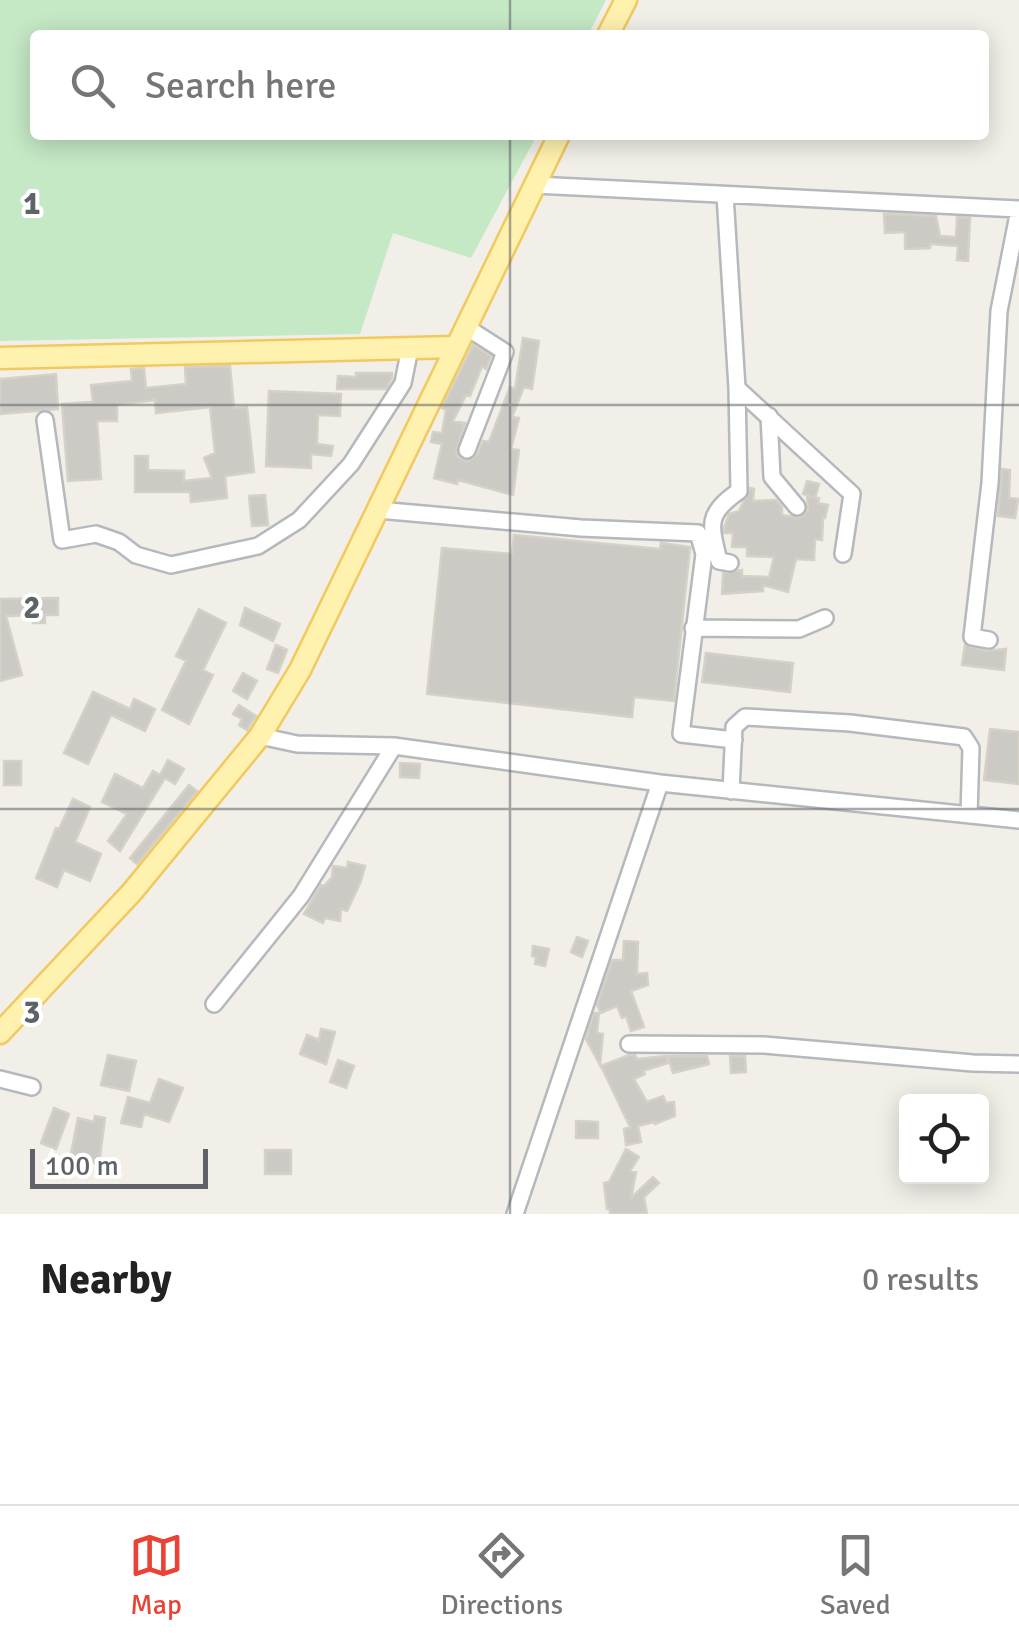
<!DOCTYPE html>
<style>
body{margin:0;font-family:Signika,sans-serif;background:#f6f6f6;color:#222}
.controls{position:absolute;right:30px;bottom:30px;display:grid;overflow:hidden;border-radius:10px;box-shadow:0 5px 25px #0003}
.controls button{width:90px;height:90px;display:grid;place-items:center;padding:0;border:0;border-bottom:2px solid #e0e0e0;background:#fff;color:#222;font:50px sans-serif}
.scale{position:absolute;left:30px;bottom:25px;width:178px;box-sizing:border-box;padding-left:10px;border:5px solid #5f6368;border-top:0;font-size:28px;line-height:35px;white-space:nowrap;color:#5f6368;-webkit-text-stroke:8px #fff;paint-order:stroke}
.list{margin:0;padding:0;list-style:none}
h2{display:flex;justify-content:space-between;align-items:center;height:130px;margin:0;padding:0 40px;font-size:42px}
h2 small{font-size:32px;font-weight:400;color:#767676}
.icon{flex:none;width:55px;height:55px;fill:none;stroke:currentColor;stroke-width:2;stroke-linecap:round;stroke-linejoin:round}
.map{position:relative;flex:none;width:1019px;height:1214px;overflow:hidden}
.search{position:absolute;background:#fff;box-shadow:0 5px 25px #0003;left:30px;right:30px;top:30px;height:110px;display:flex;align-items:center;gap:25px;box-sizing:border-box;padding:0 35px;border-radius:10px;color:#767676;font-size:38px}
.sheet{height:290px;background:#fff}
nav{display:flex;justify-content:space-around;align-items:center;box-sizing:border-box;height:140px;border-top:2px solid #e0e0e0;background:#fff;font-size:28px;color:#767676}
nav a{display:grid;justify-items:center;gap:5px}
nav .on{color:#ea4335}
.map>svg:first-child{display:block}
.green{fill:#c5e8c5}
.building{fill:#cccac5;stroke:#d6d1c6;stroke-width:2.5}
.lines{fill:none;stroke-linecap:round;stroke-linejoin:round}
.minor-casing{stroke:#b5b8bc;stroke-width:20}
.major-casing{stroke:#f2c960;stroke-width:25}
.minor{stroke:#fff;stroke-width:15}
.major{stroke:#fff2af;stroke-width:20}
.grid{fill:none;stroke:#5f6368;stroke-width:2.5;stroke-opacity:0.55}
.grid-label{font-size:32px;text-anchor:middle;font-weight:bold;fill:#5f6368;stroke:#fff;stroke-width:8;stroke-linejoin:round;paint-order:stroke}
</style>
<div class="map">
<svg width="1019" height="1214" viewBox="0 0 1019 1214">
<rect width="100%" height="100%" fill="#f1efe8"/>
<path class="green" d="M0,0H606L588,35H35V135H537L471,258L393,233L360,334L0,341Z"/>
<path class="building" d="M884,214L936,216L940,236L956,237L957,217L970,218L968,261L957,260L958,246L930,244V248L905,249V232L885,233Z
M523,338L539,341L532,389L524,387L512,417L519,418L511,449L519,450L513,495L458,480L457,484L434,478L442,444L431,442L433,432L442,433L446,410L442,408L473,345L491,356L486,369L482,366L470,396L466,395L453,421L465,423L456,451L459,458L468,461L477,455L483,441L489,442L510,387L515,389Z
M230,366L234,408L247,407L254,472L225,476L227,498L191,502L190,492H135V456H148V470L184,471V481L212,478L204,458L215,453L210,407L156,413L155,400L117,405V421H97L101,479L68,481L62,404L93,402L91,385L132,381L131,369L144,368L146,388L186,384L185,367Z
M356,373H392V378L386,389H337L338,376L356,377Z
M56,374L58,409L0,414V379Z
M269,391L341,394L340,416L318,415L317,444L333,446L331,456L311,454V468L266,466Z
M1002,469L1010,470L1009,498L1018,499L1015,518L998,516Z
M807,481L819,484L815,498H819L818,503L828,505L825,518L823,517L822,540L815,539L814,560L796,559L788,592L763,585V591L722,594L723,573L742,570V576L769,577L774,557L747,556V547H732L733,533H724V528L729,514L739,511L750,488L754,489L753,501L776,500L782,507V515L800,518L808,510L807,496L813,497L803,494Z
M265,495L268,525L252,526L249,496Z
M514,535L660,549L661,543L690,547L674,701L634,697L632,717L427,694L442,548L512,554Z
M58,598V615H45V623H33L32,615L6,616L22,675L0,681V599Z
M245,608L280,624L273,641L240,625Z
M199,609L226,623L203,670L213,675L189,724L162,710L186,661L176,656Z
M276,645L287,650L278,673L267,669Z
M965,645L987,651L1006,649L1004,670L962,665Z
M706,653L793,663L790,692L702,682Z
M243,673L257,681L247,699L233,691Z
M93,692L130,709L134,699L155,709L145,731L111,715L88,764L64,753Z
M239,705L256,716L247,730L239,725L242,719L233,714Z
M990,729L1019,732V784L984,780Z
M168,760L184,769L175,784L165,778L120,851L108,841L127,814L102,802L115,774L143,788L153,771L160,775Z
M4,761H21V785H4Z
M400,763L420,764L419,778L400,777Z
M189,785L197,791L137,864L130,858Z
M73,799L90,807L75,842L101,854L90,881L64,870L57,887L36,878L56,828L59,829Z
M348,862L365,866L361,881L347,911L341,909L340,921L325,918L323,923L304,914L321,885L324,886L332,877L333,866L347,868Z
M577,937L588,941L582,957L571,952Z
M624,941L638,942L637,974L647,973L648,985L631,991L644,1027L631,1031L626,1016L622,1018L617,1006L601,1013L597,1005L612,960H623Z
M533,946L549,949L545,966L535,964L536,957L532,956Z
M594,1013H599L597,1033L603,1034L600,1065L586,1039Z
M321,1029L335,1032L326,1064L300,1054L307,1035L319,1040Z
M108,1055L136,1061L129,1091L101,1085Z
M629,1055H635L637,1059L666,1056L668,1063L643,1071L645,1074L634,1079L647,1102L663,1096L666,1103L674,1102L675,1116L655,1124L654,1122L638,1126L641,1142L626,1145L624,1129L630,1127L601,1066Z
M668,1056H707L709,1064L673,1073Z
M730,1056H745L746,1072L731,1073Z
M338,1060L354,1066L346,1088L330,1082Z
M159,1079L183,1088L169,1122L144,1114L141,1127L121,1123L128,1097L150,1103Z
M54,1108L69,1114L56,1149L41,1143Z
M95,1116L105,1118L99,1164L70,1159L78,1118L94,1122Z
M576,1121L598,1122V1138H576Z
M626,1149L639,1157L630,1171L636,1172L631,1198L653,1177L659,1183L644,1197L647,1214H610V1209H607L604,1183L609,1182Z
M265,1150H291V1174H265Z"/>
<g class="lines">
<defs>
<path id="minor" d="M535,185L1019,209
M725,195L737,388L739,491C706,514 710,524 719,561L730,563
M466,327L505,352L467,450
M737,388L852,494L843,554
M769,416L772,477L797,507
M45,420L62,540L96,534L119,542L136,555L171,565L258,546L299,520L351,464L403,383L410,348
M378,510L581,528L698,533L704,554L681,734L734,740
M693,628L799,629L825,618
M989,640L972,637L990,483L999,311L1019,210
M260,736L297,744L394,746L660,783L1019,820
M731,791L734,727L745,717L850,723L964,737L971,748L969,815
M214,1004L301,896L394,746
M629,1044L764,1045L973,1063L1019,1064
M0,1079L32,1087
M515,1214L660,783"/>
<path id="major" d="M608,35L626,0
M0,358L456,347
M0,1033L132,892L260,736L300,670L559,135"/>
</defs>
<use href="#minor" class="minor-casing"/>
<use href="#major" class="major-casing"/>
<use href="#minor" class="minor"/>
<use href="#major" class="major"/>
</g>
<path class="grid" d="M510,0V35M510,135V1214M0,405H1019M0,809H1019"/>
<g class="grid-label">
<text x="32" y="214">1</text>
<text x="32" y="618">2</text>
<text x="32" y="1023">3</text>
</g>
</svg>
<div class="controls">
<button><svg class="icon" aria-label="locate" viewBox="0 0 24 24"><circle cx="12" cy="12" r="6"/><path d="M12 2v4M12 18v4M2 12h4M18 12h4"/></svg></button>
</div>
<div class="scale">100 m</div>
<div class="search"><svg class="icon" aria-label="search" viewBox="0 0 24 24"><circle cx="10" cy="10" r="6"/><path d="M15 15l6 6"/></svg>Search here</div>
</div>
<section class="sheet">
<h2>Nearby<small>0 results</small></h2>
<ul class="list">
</ul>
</section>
<nav>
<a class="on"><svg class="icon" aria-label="map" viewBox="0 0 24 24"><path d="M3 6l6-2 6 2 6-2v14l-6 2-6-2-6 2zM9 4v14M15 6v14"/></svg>Map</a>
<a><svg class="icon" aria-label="directions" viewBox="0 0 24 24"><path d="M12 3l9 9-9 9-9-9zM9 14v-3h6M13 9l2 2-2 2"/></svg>Directions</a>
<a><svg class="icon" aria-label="saved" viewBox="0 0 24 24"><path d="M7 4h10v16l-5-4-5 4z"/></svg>Saved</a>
</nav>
